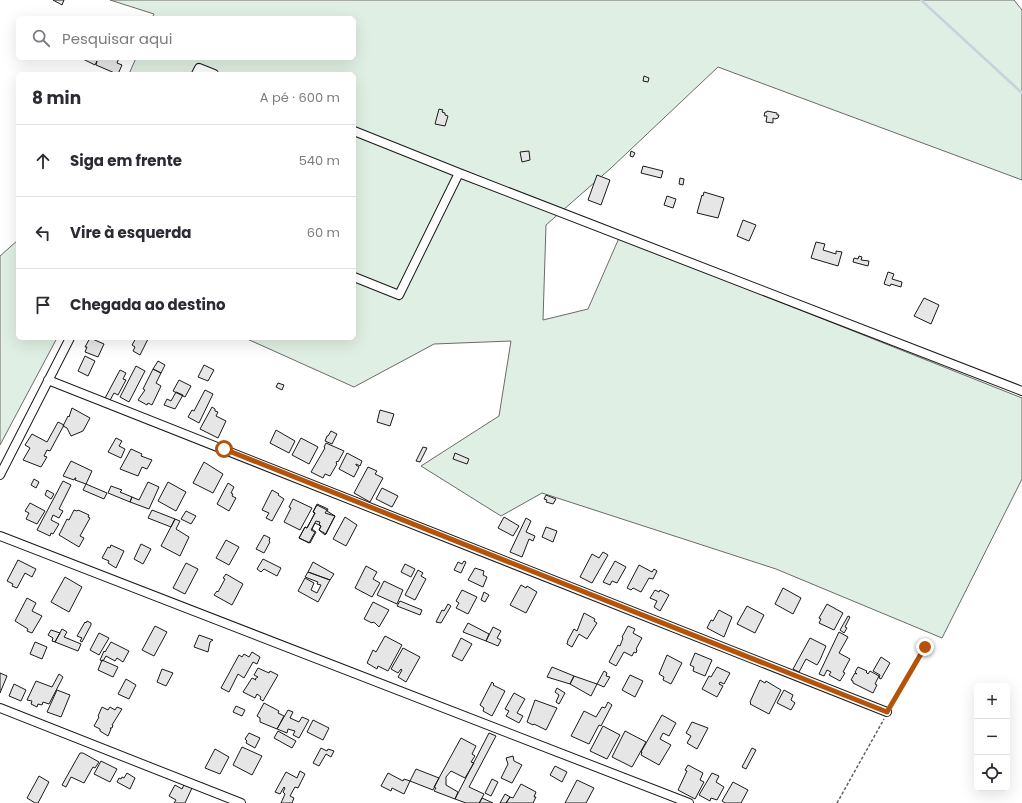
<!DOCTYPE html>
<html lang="pt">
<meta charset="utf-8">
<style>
body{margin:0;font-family:Poppins,sans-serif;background:#f2f2f3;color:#2b2b33}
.controls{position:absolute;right:12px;bottom:12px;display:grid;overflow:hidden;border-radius:6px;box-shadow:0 4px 16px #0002}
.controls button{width:36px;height:36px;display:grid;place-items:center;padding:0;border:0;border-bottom:1px solid #e1e1e2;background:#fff;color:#2b2b33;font:20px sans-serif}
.stop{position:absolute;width:12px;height:12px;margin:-9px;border:3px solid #b45309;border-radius:50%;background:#fff}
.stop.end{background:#b45309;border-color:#fff;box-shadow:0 1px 4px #0008}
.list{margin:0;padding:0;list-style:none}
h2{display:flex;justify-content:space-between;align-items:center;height:52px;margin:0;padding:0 16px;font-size:17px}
h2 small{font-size:13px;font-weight:400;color:#7c7c81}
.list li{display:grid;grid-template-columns:26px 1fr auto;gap:12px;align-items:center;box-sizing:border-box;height:72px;padding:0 16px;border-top:1px solid #e1e1e2}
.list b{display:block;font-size:15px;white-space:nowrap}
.list em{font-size:13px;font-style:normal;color:#7c7c81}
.icon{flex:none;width:22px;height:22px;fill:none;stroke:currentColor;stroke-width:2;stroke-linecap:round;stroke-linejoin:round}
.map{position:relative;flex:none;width:1022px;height:803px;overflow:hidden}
.search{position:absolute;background:#fff;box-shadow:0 4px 16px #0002;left:16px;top:16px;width:340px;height:44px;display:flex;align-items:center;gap:10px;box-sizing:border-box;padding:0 14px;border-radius:6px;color:#7c7c81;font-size:15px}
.panel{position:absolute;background:#fff;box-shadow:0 4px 16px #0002;left:16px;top:72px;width:340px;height:268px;border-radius:6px}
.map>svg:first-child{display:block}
.green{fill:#e0efe3;stroke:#6a6a6a}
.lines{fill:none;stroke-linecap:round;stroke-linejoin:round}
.stream{stroke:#c6d2dc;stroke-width:2.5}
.building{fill:#e6e6e6;stroke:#1a1a1a}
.street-casing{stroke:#1a1a1a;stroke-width:10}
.path{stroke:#5f5f5f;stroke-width:1.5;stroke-dasharray:3 2;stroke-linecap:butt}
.street{stroke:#fff;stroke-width:8}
.route{stroke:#b45309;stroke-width:5}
</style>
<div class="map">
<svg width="1022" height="803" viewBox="0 0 1022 803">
<rect width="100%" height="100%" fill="#fff"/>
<path class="green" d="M110,0H1014L1022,10V180L718,67L611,168L546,225L543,320L588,309L619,238L1022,398V479L942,638L776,569L542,493L501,516L421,466L499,416L511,341L434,344L354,387L245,338H354V74H129L136,58H354V18H152L154,14Z
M18,240V338H57L0,445V256Z"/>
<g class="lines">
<path class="stream" d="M921,0L1022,93"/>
</g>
<path class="building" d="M53,0H64L62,5Z
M84,58H119L117,63L122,65L118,74H117L96,65L97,61L95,65L83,59Z
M644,76L649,78L648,82L643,81Z
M439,109L443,110L442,112L445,113V115L448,116L445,126L435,124Z
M767,111L777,113V115H779L778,118L775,119L773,118V123L766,122L767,116H764L765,112H767Z
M529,151L530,160L522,162L520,152Z
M631,151L635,153L633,157L630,156Z
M643,166L663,171L661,178L641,173Z
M597,175L610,180L601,205L588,200Z
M680,178L684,179L683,185L679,184Z
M704,192L724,198L718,218L697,213L702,195L703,196Z
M667,196L676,199L673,208L664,205Z
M743,220L756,225L749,241L737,236Z
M816,242L825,244L823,250L836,254V251L842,252L838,266L811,258Z
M859,256L862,257L861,260L869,261L868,266L853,262L854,258L858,259Z
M888,272L894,274L892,279L902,282L901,287L891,284L890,286L884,284Z
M924,298L939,305L931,324L914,316Z
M90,338L104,344L98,357L85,352L87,347H85Z
M136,338L148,339L140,355L133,351L135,347L132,345Z
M85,356L95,361L88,376L78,371Z
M158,361L165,365L161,373L153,369Z
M204,365L214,370L208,381L198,377Z
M136,366L145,371L129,402L120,397Z
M153,369L161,373L156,383L161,386L152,405L148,403L147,405L138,400L145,390L143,389Z
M120,370L126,373L123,379L126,380L118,395L114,393L109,402L104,400Z
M179,380L191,386L185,397L173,391Z
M278,383L284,385L282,390L276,387Z
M205,390L213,394L199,423L188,417L192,410L194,411Z
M176,392L183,395L175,409L164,405L167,399L171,401Z
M212,407L215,409V411L218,412L216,416L226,421L218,438L200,429Z
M72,408L90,418L83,431L71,436L67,428L63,426L68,416L69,417Z
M380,410L394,414L390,426L377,422Z
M58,422L64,425L50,451L47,450L44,456L47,457L41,467L23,460L30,448L25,445L32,434L47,442Z
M276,430L295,441L289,453L270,443Z
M331,431L337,434L332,444L325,441L327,436H328Z
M116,438L122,441L119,446L125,449L121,458L108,452Z
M301,438L318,447L309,464L292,455Z
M326,443L344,451L338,462L337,461L336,463L337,464L330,476L325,474L323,478L311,472L325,448L324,447Z
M423,447L427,448L420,462L416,461Z
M131,449L142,454L141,456L152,460L147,469L142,467L138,476L120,469Z
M347,453L362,461L360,466L356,464V465L359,467L354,477L339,469Z
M455,453L469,459L467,464L453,459Z
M71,461L92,471L86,484L75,480L76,478H75L74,480L63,476Z
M204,462L223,474L213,493L193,483Z
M368,467L377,471L375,474L383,478L370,502L354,493Z
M34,479L39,482L36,488L31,485Z
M63,481L71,485L59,509L63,511L59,518L53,515L51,520L59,524L53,534L51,533L50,536L37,530Z
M148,482L159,487L149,509L130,502L132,497L139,500Z
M168,482L186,492L176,511L158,501Z
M228,483L234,487L231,493L233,494L232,496L236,498L229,511L217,504Z
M86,484L107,493L104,499L83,490Z
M111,486L122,490L120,492L132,497L130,502L108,493Z
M382,488L398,496L392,507L376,499Z
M47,490L54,494L51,499L45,495Z
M272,490L279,494L278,495L284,499L272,521L266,518L269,513L262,510Z
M546,495L556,499L553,504L546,502L547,500L544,499Z
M293,499L312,508L300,530L284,522L291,508L289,507Z
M30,503L45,511L37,524L26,519L29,513L25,511Z
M317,504L328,509L327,511L335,516L326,534L319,530L321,526L315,523L312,529L316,532L310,543L299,538L305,527L307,528L315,513L313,512Z
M317,505L327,510L325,513L335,516L325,535L319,530L321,526L319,525L320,522L316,521L311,530L315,532L309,543L299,538L305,527L307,528L315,513L313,512Z
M74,510L77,511L78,510L89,515L88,517L90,518L80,536L84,538L79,547L59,535L67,519L69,520Z
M152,510L175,519L171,527L148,518Z
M186,511L196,516L191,524L181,519Z
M345,517L357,525L346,546L333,539Z
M504,517L519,526L513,536L498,528Z
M526,518L531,521L526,532L535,536L533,541L529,539L522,557L510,552Z
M175,519L180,521L176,529L189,537L180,556L161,546Z
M546,527L557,531L553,542L542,537Z
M264,535L270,538L269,541L270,542L264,553L256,549Z
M226,540L239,547L229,565L216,558Z
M141,544L151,549L143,564L134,559Z
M111,545L124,551L116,568L108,563L109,561L102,558L108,547L110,548Z
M603,552L608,555L592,583L580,577L592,554L599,558Z
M263,559L281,568L277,576L264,569L261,572L257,569Z
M18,560L36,569L32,577L25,573L17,588L12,586L13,584L7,581Z
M464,561L466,562L461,573L454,570L458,562L462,564Z
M615,561L626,567L617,583L612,581L610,585L603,582Z
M313,562L334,574L330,580L308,572Z
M186,563L198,569L185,594L173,588Z
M405,564L415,569L411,577L401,572Z
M639,565L652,572L654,569L657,571L653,579L649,578L641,592L633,588L631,590L627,588Z
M366,566L377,572L373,579L380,583L372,597L355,588Z
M475,568L484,571L483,575L487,577L483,587L468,580Z
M418,570L423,573L421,576L426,579L415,600L405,595Z
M308,572L330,580L318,602L298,591L305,578L314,583L311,590L317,593L321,585L317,584L318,582L305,577Z
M226,574L243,584L232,605L214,595L217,591L218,592L225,579L223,578Z
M65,577L82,587L69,612L51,602Z
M384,581L403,590L397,604L377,595Z
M521,585L526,588L527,586L537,592L526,613L510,605Z
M783,588L801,598L793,614L775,604Z
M462,590L477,597L468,614L456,608L459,603L456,601Z
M655,590L659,592L660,590L669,595L660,611L654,607L657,601L650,598Z
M484,592L489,595L485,602L481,600Z
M27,598L36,603L32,611L42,616L32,633L27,631L28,629L15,621Z
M400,601L422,610L420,615L397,606Z
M373,602L389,610L379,627L375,623L373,622L372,623L364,619Z
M448,604L451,606L441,623L436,622L442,610L444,611Z
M827,604L843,613L834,630L819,623L821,619L819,618Z
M747,606L764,615L755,633L737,624Z
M719,610L732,617L724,637L707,628L711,620L713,621Z
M584,613L595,619L594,621L597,623L587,639L579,634L572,647L567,644L568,640L574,629L577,631Z
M848,616L850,617L845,627L847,628L844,633L840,630Z
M87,621L91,623V625L82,642L80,641L82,638L77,636L85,622L86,623Z
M468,623L489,634L486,641L463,632Z
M155,626L167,632L154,656L142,650Z
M628,626L635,629L633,633L642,638L636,649L637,650L636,653L634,652L632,656L624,652L616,666L609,662L618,645L620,646L623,638L622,637Z
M493,627L501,631L497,638L501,640L498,646L486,641Z
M62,629L67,632L64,637L81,644L78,651L55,642Z
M51,630L60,633L55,642L52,641L53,638L48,635Z
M839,632L848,637L839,653L850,659L843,672L845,673L840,681L829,675L831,672L827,670L824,676L819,674Z
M99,633L109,638L99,655L90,650Z
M199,635L213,640L210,642L208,652L194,647Z
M385,636L402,645L388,671L378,666L377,669L367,663L373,650L376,652Z
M461,638L472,644L462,661L452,656Z
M810,638L826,646L820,660L817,665L806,659L799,672L793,669Z
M35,642L47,647L42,659L30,654Z
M111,642L129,651L123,662L117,658L115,661L106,656L103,661L100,660L104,651L105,652Z
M403,648L420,657L406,682L398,677L402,670L401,669L398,673L391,669Z
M252,652L260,657L257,664L253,662L244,678L238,674L229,692L221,688L239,655L242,657L244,654L249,657Z
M695,653L712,660L705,676L693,671L694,667L690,665Z
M667,655L682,663L671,684L663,680L664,677L659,674Z
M881,657L890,663L881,679L879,678L880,675L873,671Z
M102,660L118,667L113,677L98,670Z
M552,667L574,676L570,684L547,677Z
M717,667L730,673L724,684L720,682L719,684L723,686L717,697L702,689L709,676L711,677Z
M858,667L867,671L866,672L868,674L870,671L879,676L875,684L877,685L873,693L853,683V681L851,680L855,673L857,674L855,672Z
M258,668L269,673L270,671L278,675L263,701L260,699L261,697L257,694L255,698L243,692L252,678L256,680L255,679L258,677L254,675Z
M162,669L173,673L166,686L157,682Z
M604,671L607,673L606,676L610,677L604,687L597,684Z
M0,673L7,676L0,693Z
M59,674L63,677L49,704L43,702L42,705L38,704L37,707L31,704L32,701L27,700L36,681L52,687Z
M630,675L643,681L635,697L622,690Z
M574,676L597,684L591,696L570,684Z
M126,679L136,685L129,699L118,694Z
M760,680L765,683L766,681L781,690L769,714L750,704L751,703L750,702Z
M492,682L494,684L493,685L505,691L492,716L483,711L484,708L480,705Z
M14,684L26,690L21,701L9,696Z
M557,688L565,693L559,704L556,702L559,695L555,692Z
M57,690L70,695L61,717L47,712Z
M784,690L793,695L791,700L795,703L791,710L777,703Z
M514,693L525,699L517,713L523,716L519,723L506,716L509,711L505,709Z
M535,700L557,708L546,730L534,724L533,725L527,722Z
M608,702L612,705L601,726L599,725L589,744L571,736L584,711L596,717L602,707L605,708Z
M264,703L279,711L278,713L284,716L277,729L260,722V718L257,716Z
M236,706L245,710L242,716L233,712Z
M102,707L108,710L110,707L115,710L117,707L122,709L112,725H113L112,728H110L111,729L108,736L100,731V729L94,726L99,717L98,716Z
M288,710L293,712L290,718L299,722L302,717L309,720L299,738L293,735L295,731L288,729L287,733L277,729Z
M662,715L676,723L669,736L663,733L660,739L671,745L659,765L641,755L642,752H641Z
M313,720L329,728L323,740L307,732Z
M692,722L708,728L697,749L687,743L691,736L686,733Z
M603,726L620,735L607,759L590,751Z
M278,731L296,741L292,748L274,738Z
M625,731L646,742L632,767L612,757Z
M249,733L260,738L255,748L246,743L247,741L245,739Z
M489,733L496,736L469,787L484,794L480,802L479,803H466L455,799Z
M461,738L476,746L472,754L475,756L471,762L474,763L465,778L451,771L446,777V785L458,792L455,799L434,791L436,788L434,787Z
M242,747L262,756L252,775L233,765Z
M321,748L327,751L328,749L334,751L331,757L326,754L319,766L313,763Z
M752,748L756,750L746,769L742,767Z
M215,749L229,757L220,774L205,768Z
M80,753H83L99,762L95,768L93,767L84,783L71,777L66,787L62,785Z
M513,756L514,761L522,765L512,783L501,778L508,764L506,758Z
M101,761L117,769L110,782L94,774Z
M688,765L703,773L700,780L704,782L695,799L678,790L687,771L685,770Z
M555,766L567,772L562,782L550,775Z
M416,769L439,778L433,790L410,781Z
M300,771L305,774L298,788L295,787L290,796L294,798L292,803H281L285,794L283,792L285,788L284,787L280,794L275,792L286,772L297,778Z
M127,773L135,778L130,789L117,782L119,778L121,779L122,777L124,778Z
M388,773L403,781L404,779L410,781L404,794L392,788L391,791L381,786Z
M712,773L719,776L716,782L724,787L717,800L711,798L710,801L699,795Z
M39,776L49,782L38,803H35L27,798Z
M492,779L498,782L491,796L485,793Z
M577,780L594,788L586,803H565Z
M733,782L748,790L741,803H725L722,801Z
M521,784L536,792L534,797H536L533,803H506L510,797L513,798Z
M175,785L182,789L184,785L192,788L185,803H174L176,800L169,796Z
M505,794L510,797L506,803H500Z
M482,798L493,803H479Z"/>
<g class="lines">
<defs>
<path id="street" d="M196,74L199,68L214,74
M354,131L459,173L1022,391
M354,277L399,295L459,173
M48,380L887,712
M0,475L70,338
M0,536L689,803
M0,708L241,803"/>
</defs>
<use href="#street" class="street-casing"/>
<path class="path" d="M891,705L925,647
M837,803L884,719"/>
<use href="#street" class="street"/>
</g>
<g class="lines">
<path class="route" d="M224,449L887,712L925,647"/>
</g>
</svg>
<div class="controls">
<button>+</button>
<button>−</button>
<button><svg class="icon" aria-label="locate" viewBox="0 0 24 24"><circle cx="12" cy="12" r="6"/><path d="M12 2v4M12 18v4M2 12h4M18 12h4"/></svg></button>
</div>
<div class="stop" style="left:224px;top:449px"></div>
<div class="stop end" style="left:925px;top:647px"></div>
<div class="search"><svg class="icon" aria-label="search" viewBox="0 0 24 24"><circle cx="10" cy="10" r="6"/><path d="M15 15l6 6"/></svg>Pesquisar aqui</div>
<section class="panel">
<h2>8 min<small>A pé · 600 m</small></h2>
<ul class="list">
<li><svg class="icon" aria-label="ahead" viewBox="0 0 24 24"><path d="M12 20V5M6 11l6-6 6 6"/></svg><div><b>Siga em frente</b></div><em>540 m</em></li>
<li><svg class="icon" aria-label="left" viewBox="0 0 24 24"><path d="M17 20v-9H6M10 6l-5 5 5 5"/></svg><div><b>Vire à esquerda</b></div><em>60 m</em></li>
<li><svg class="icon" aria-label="arrive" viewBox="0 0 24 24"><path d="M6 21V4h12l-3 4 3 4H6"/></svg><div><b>Chegada ao destino</b></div></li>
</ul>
</section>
</div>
